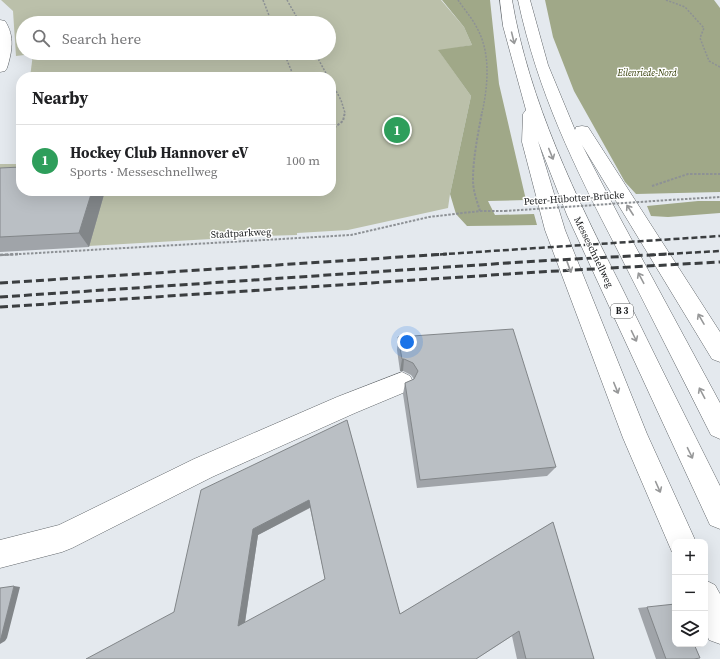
<!DOCTYPE html>
<meta charset="utf-8">
<style>
body{margin:0;font-family:"Source Serif 4",serif;background:#f6f6f6;color:#202124}
.controls{position:absolute;right:12px;bottom:12px;display:grid;overflow:hidden;border-radius:8px;box-shadow:0 4px 16px #0002}
.controls button{width:36px;height:36px;display:grid;place-items:center;padding:0;border:0;border-bottom:1px solid #e0e0e0;background:#fff;color:#202124;font:20px sans-serif}
.you{position:absolute;left:407px;top:342px;width:14px;height:14px;margin:-10px;border:3px solid #fff;border-radius:50%;background:#1a73e8;box-shadow:0 0 0 6px #1a73e833}
.badge{display:grid;place-items:center;width:26px;height:26px;border-radius:50%;background:#a93a97;color:#fff;font-size:13px;font-weight:700}
.pin{position:absolute;translate:-50% -50%;border:2px solid #fff;box-shadow:0 1px 4px #0006}
.list{margin:0;padding:0;list-style:none}
h2{display:flex;justify-content:space-between;align-items:center;height:52px;margin:0;padding:0 16px;font-size:17px}
h2 small{font-size:13px;font-weight:400;color:#757577}
.list li{display:grid;grid-template-columns:26px 1fr auto;gap:12px;align-items:center;box-sizing:border-box;height:72px;padding:0 16px;border-top:1px solid #e0e0e0}
.list b{display:block;font-size:15px;white-space:nowrap}
.list p{margin:0;font-size:13px;white-space:nowrap;color:#757577}
.list em{font-size:13px;font-style:normal;color:#757577}
.icon{flex:none;width:22px;height:22px;fill:none;stroke:currentColor;stroke-width:2;stroke-linecap:round;stroke-linejoin:round}
.map{position:relative;flex:none;width:720px;height:659px;overflow:hidden}
.search{position:absolute;background:#fff;box-shadow:0 4px 16px #0002;left:16px;top:16px;width:320px;height:44px;display:flex;align-items:center;gap:10px;box-sizing:border-box;padding:0 14px;border-radius:22px;color:#757577;font-size:15px}
.panel{position:absolute;background:#fff;box-shadow:0 4px 16px #0002;left:16px;top:72px;width:320px;height:124px;border-radius:16px}
.map>svg:first-child{display:block}
.green{fill:#bbc0aa;fill-rule:evenodd}
.forest{fill:#a0a888}
.lines{fill:none;stroke-linecap:round;stroke-linejoin:round}
.minor-casing{stroke:#61666a;stroke-width:1}
.highway-casing{stroke:#61666a;stroke-width:1}
.path-far2{stroke:#8d9195;stroke-width:1.5;stroke-dasharray:2 1.5;stroke-linecap:butt}
.path-far1{stroke:#8d9195;stroke-width:2;stroke-dasharray:2.5 1.5;stroke-linecap:butt}
.path{stroke:#8d9195;stroke-width:2.5;stroke-dasharray:3 2;stroke-linecap:butt}
.minor{fill:#fff;fill-rule:evenodd}
.highway{fill:#fff;fill-rule:evenodd}
.rail-far1{stroke:#3b3e40;stroke-width:2.5;stroke-dasharray:6 3;stroke-linecap:butt}
.rail{stroke:#3b3e40;stroke-width:3;stroke-dasharray:8 4;stroke-linecap:butt}
.path-bridge{stroke:#8d9195;stroke-width:2;stroke-dasharray:2.5 1.5;stroke-linecap:butt}
.wall{fill:#a0a4a9;fill-rule:evenodd}
.shaded-wall{fill:#828689}
.building{fill:#babfc4;stroke:#828689;fill-rule:evenodd}
.oneway{stroke:#979899}
.labels{text-anchor:middle;dominant-baseline:central;stroke-width:3;stroke-linejoin:round;paint-order:stroke}
.far-park-label{font-size:9px;font-style:italic;fill:#343d05;stroke:#fff}
.shield{fill:#fff;stroke:#5d5f60;stroke-width:1}
.shield-label{font-size:9px;font-weight:bold;fill:#181a1c}
.street-label{font-size:10px;fill:#181a1c;stroke:#fff}
</style>
<div class="map">
<svg width="720" height="659" viewBox="0 0 720 659">
<rect width="100%" height="100%" fill="#e4e9ee"/>
<path class="green" d="M1,0H441L464,27L472,45L439,51L471,96L450,194L448,208L348,230L297,233V235L229,237V238L0,251V164H18L21,143V191H331V77H30L33,54L16,56L13,11ZM23,23H329V53H23Z"/>
<path class="forest" d="M442,0H490L499,84L526,200L488,201L495,215L534,214L537,225L467,226L456,214L450,194L471,96L438,50L472,45L464,27Z
M545,0H714L720,8V192L636,194L625,182L574,91L553,37Z
M698,201H720V213L668,217L651,216L647,206Z"/>
<g class="lines">
<defs>
<path id="minor" d="M0,20L5,21C15,36 12,52 7,68L5,71L0,72Z
M402,372L410,376L414,383L410,390L355,413L212,477L72,548L62,552L0,568V540L59,525L194,459L337,397Z"/>
<path id="highway" d="M500,0H512C529,101 576,197 622,288C654,354 687,420 720,486V529L710,525L567,215L538,141L565,230L647,434L696,542H675V553L672,552L623,438L545,230L522,142L523,114L526,110L503,26Z
M518,0H530L548,65L575,130L576,127L582,126L588,127L720,332V362L712,359L582,145L620,218L720,403V439L711,435C680,373 648,311 617,249C574,166 538,93 518,0Z
M705,580L715,585L720,594V644L709,640L705,630Z"/>
</defs>
<use href="#minor" class="minor-casing"/>
<use href="#highway" class="highway-casing"/>
<path class="path-far2" d="M263,0L272,23
M287,0L300,23
M458,0C464,9 472,18 477,28C491,53 488,86 482,113
M666,0L685,7L704,28L700,38L709,61L720,67
M284,53L294,77
M315,53L328,77
M41,54L51,53
M331,82L341,100L345,113"/>
<path class="path-far1" d="M331,130L343,121L345,112
M652,186L688,174H720
M669,200L720,197
M480,211C477,201 473,191 473,180C473,158 478,134 482,112
M3,255L351,235L429,217L480,211H505"/>
<path class="path" d="M0,255L20,254"/>
<use href="#minor" class="minor"/>
<use href="#highway" class="highway"/>
<path class="rail-far1" d="M431,255L720,236
M650,255L720,251"/>
<path class="rail" d="M0,283L447,254
M0,297L538,261L668,254
M0,307L539,272L720,262"/>
<path class="path-bridge" d="M505,211L669,200"/>
</g>
<path class="wall" d="M0,168L105,191L89,247L0,252Z
M398,337L556,467L547,476L417,488L403,394L405,383L414,379L411,375L403,371H400L397,350Z
M347,420L400,614L553,522L594,659H517L512,636L476,659L174,612ZM310,508L325,579L245,623L258,535Z
M647,607L694,659H656L638,608Z"/>
<path class="shaded-wall" d="M92,191H105L89,247L79,233Z
M402,359H404L403,371H400Z
M309,500L311,507L258,535L244,628L238,626L253,529Z
M14,586L20,587L7,638L5,641L0,644V640Z"/>
<path class="building" d="M21,167V191H92L79,233L0,237V168Z
M513,329L556,467L420,480L405,383L414,379L418,371L413,363L404,359H402L398,337Z
M347,420L400,614L553,522L594,659H526L519,631L476,659H86L174,612L201,490ZM309,500L325,579L238,626L253,529Z
M14,586L1,638L0,640V588Z
M675,604V644H694L700,658L694,659H666L647,607Z"/>
<defs><path id="oneway-shaft" d="M-6 0H5M1.5-3L5.5 0L1.5 3" fill="none" stroke-width="1.6" stroke-linecap="round" stroke-linejoin="round"/></defs>
<g class="oneway">
<use href="#oneway-shaft" transform="translate(513 38) rotate(76)"/>
<use href="#oneway-shaft" transform="translate(551 154) rotate(68)"/>
<use href="#oneway-shaft" transform="translate(630 210) rotate(-123)"/>
<use href="#oneway-shaft" transform="translate(569 267) rotate(70)"/>
<use href="#oneway-shaft" transform="translate(641 278) rotate(-118)"/>
<use href="#oneway-shaft" transform="translate(701 319) rotate(-120)"/>
<use href="#oneway-shaft" transform="translate(634 336) rotate(64)"/>
<use href="#oneway-shaft" transform="translate(616 388) rotate(68)"/>
<use href="#oneway-shaft" transform="translate(702 393) rotate(-118)"/>
<use href="#oneway-shaft" transform="translate(690 453) rotate(64)"/>
<use href="#oneway-shaft" transform="translate(658 487) rotate(66)"/>
</g>
<g class="labels">
<g class="far-park-label">
<text x="647" y="73">Eilenriede-Nord</text>
</g>
<rect class="shield" x="611" y="304" width="22" height="14" rx="3"/>
<g class="shield-label">
<text x="622" y="311">B 3</text>
</g>
<g class="street-label">
<text transform="translate(574 198) rotate(-4)">Peter-Hübotter-Brücke</text>
<text transform="translate(241 233) rotate(-3)">Stadtparkweg</text>
<text transform="translate(594 252) rotate(64)">Messeschnellweg</text>
</g>
</g>
</svg>
<div class="controls">
<button>+</button>
<button>−</button>
<button><svg class="icon" aria-label="layers" viewBox="0 0 24 24"><path d="M12 4l9 5-9 5-9-5zM3 14l9 5 9-5"/></svg></button>
</div>
<div class="you"></div>
<div class="pin badge" style="left:397px;top:130px;background:#2e9e5b">1</div>
<div class="search"><svg class="icon" aria-label="search" viewBox="0 0 24 24"><circle cx="10" cy="10" r="6"/><path d="M15 15l6 6"/></svg>Search here</div>
<section class="panel">
<h2>Nearby<small></small></h2>
<ul class="list">
<li><span class="badge" style="background:#2e9e5b">1</span><div><b>Hockey Club Hannover eV</b><p>Sports · Messeschnellweg</p></div><em>100 m</em></li>
</ul>
</section>
</div>
